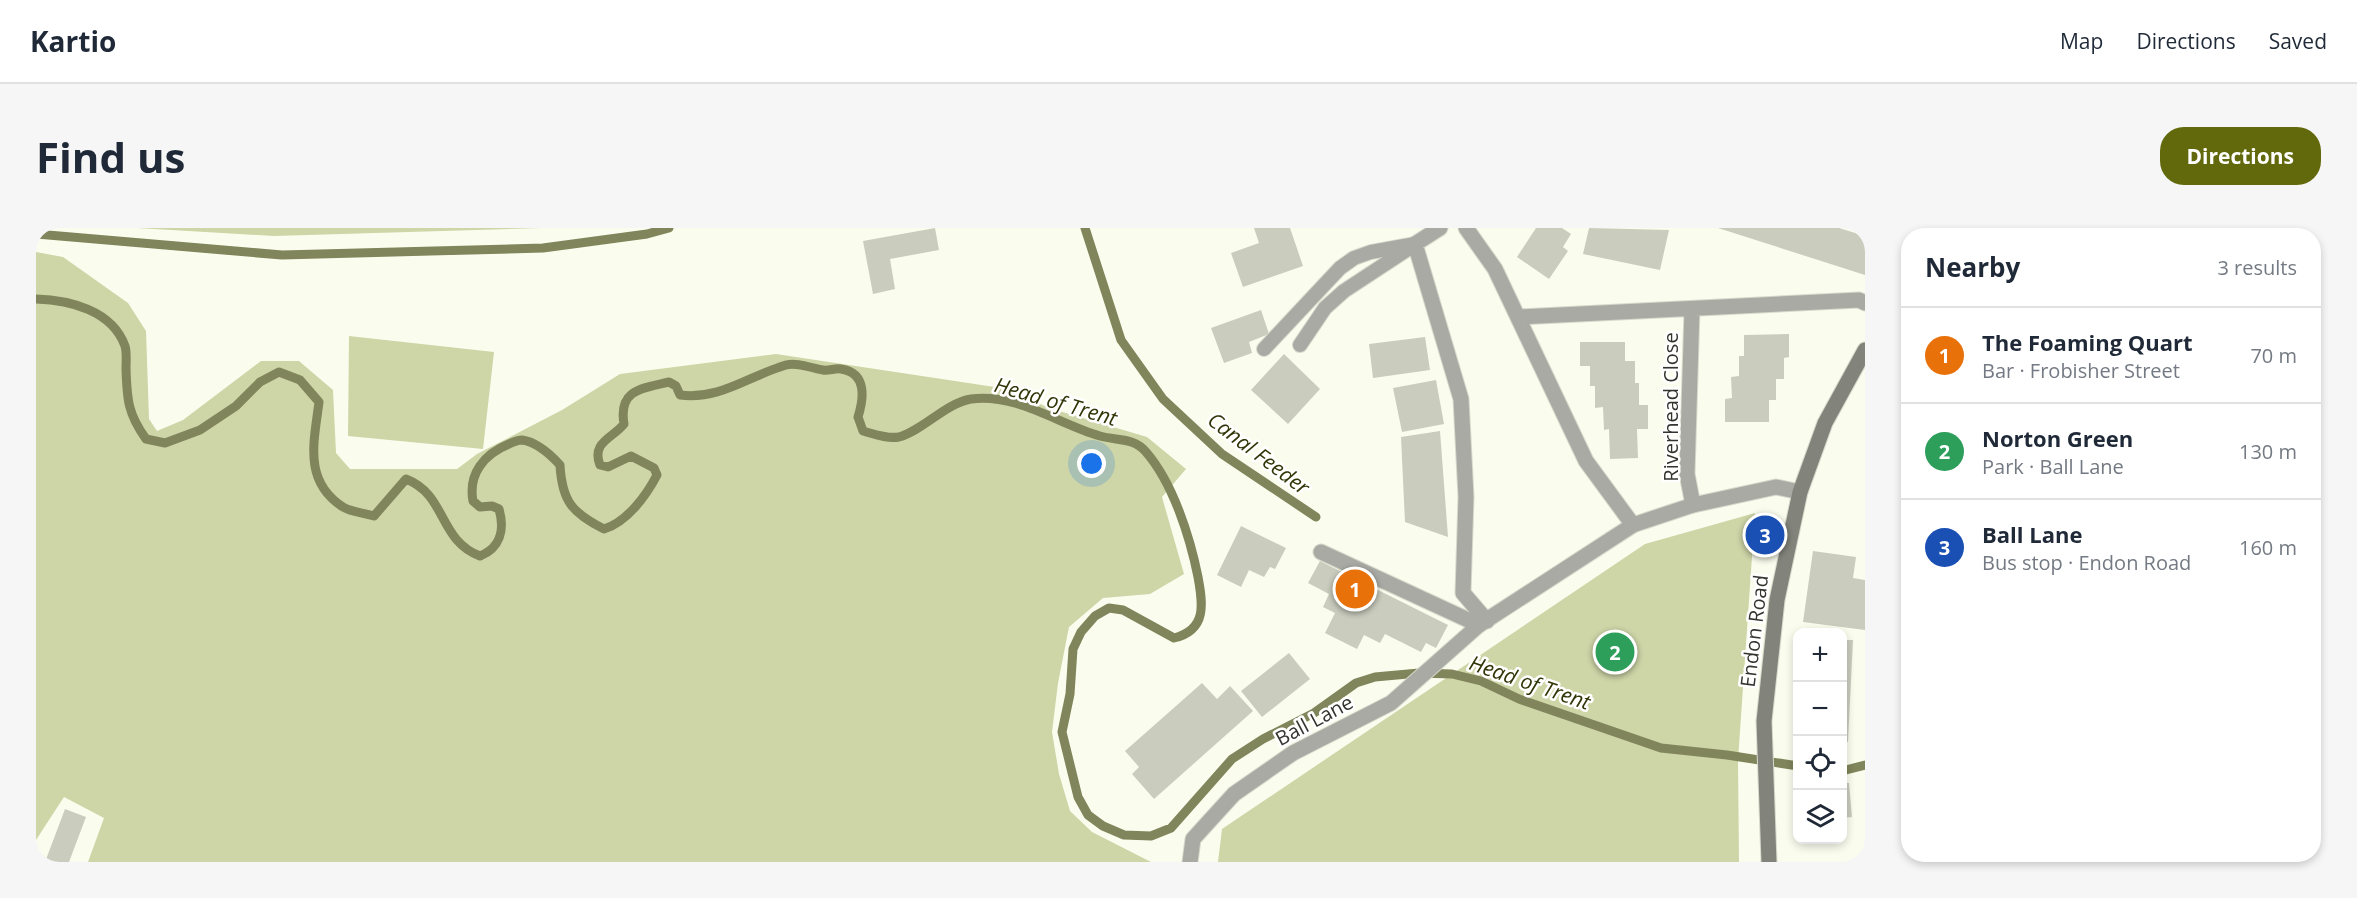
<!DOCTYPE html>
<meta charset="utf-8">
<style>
body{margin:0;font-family:"Open Sans",sans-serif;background:#f6f6f7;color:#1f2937}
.controls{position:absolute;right:18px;bottom:18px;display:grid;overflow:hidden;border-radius:12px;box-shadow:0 3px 9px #0003}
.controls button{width:54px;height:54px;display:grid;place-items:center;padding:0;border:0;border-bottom:2px solid #e0e1e3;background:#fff;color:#1f2937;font:30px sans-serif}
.you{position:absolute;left:1056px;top:236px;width:21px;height:21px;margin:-15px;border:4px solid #fff;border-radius:50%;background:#1a73e8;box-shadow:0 0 0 9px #1a73e833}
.badge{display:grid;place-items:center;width:39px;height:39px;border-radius:50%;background:#62690c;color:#fff;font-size:20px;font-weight:700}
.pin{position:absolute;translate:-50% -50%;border:3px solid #fff;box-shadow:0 2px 6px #0006}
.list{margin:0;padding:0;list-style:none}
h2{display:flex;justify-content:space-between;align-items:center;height:78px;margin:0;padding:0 24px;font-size:26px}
h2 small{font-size:20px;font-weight:400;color:#747a83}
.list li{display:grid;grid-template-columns:39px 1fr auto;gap:18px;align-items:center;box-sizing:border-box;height:96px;padding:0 24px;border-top:2px solid #e0e1e3}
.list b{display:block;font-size:22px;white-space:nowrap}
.list p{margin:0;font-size:20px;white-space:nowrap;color:#747a83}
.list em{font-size:20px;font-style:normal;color:#747a83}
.icon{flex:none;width:33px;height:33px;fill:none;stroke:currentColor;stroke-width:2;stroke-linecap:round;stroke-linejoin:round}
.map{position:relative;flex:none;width:1829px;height:634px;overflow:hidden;border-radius:24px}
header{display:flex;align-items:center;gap:36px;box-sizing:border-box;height:84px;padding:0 30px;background:#fff;border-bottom:2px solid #e0e1e3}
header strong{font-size:28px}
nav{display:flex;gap:33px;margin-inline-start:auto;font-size:21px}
.intro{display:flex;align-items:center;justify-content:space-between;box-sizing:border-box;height:144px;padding:0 36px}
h1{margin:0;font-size:42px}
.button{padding:15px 27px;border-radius:24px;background:#62690c;color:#fff;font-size:21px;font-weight:700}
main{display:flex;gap:36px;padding:0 36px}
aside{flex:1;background:#fff;border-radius:24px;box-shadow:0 3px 9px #0003}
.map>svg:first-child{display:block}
.green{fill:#ced5a7}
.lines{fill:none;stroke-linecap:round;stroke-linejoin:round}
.stream{stroke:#80855b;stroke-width:9}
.building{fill:#caccbe}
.service-casing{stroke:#d6d9cb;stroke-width:16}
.minor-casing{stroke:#d6d9cb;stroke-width:17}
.tertiary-casing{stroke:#d6d9cb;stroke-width:17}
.secondary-casing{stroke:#d6d9cb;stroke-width:17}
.service{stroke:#a9aaa4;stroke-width:14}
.minor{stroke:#a9aaa4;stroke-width:15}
.tertiary{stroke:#a9aaa4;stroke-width:15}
.secondary{stroke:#82847b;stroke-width:15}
.labels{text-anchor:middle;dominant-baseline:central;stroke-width:5;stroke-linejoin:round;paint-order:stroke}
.street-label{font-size:20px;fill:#33342e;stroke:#fff}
.water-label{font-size:21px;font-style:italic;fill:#323607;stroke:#fff}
</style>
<header>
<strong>Kartio</strong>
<nav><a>Map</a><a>Directions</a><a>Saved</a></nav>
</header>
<div class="intro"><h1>Find us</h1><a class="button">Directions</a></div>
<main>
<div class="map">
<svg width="1829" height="634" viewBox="0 0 1829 634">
<rect width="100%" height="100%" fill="#fafdee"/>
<path class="green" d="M101,0H506L238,8Z
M0,24L27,29L92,75L110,103L113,191L121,203L147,192L225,133H263L297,162L300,225L314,241H421L441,226L526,182L584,146L740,126L972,161L1013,180L1111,209L1150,241L1126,269L1148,346L1114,366L1067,370L1033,399L1022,455L1016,504L1023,546L1034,583L1056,604L1115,634H52L68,590L28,569L0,612Z
M313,108L458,124L447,221L312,208Z
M1719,285L1702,532L1703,634H1182L1186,601L1609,316Z"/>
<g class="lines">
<path class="stream" d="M1049,0L1085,112L1127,171L1186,226L1280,289
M0,6L246,27L507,20L611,6L633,0
M0,71C33,72 76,82 89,118C91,124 90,134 90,141C91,172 92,186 110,211L129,215L164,202L200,178L224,154L243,144L264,152L283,174C278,214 267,253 307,279C315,284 328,285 338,288L370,251C411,267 402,312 444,328C464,320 469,302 463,281L456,278L444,279L437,273C432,246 448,226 473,216C477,214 481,212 486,212C501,214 514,226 524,237C526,273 536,285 568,301C591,294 610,268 621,247L618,240L595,228L572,239L564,237C555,214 577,210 588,196C582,161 607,160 633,154L640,158L644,167C685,172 712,148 750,137C761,134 775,140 787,142C793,143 799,140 805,141C831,145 828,170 822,189L827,203C838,206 851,211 863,209C886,203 910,175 935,171C981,165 1022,196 1064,208C1081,213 1098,209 1110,224C1137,255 1154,309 1162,349C1167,376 1171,402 1138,410L1087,382L1073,380L1059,388L1045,404L1037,421L1034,466L1026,504L1042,569L1052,587L1067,598L1088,607L1115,608L1135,600L1196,531L1227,511L1278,485L1320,455L1339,449L1383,445L1416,446L1445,453L1483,471L1625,520L1691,527L1762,538
M1806,543L1829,537"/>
</g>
<path class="building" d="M899,0L903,22L854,31L859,61L837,66L827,13Z
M1218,0H1254L1267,38L1207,59L1195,25L1223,15Z
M1500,0H1526L1535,6L1527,19L1532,23L1513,51L1481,29Z
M1553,0L1633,2L1624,42L1547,26Z
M1682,0H1803L1829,8V47Z
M1225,82L1233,106L1213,114L1216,125L1188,135L1175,100Z
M1753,106V129L1748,130V151H1740V172H1733V194H1689V171L1696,170L1695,149L1703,148V128H1708V107Z
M1389,109L1394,142L1337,150L1333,116Z
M1544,114H1589V133H1599V155H1603V177H1612V201H1601L1602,230L1574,231L1573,201L1568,202L1567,179L1559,180V158H1554V138H1544Z
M1248,126L1284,161L1252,196L1215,162Z
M1400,152L1408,196L1366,204L1357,160Z
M1404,203L1412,309L1369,294L1365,209Z
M1205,298L1250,320L1239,341L1234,339L1228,349L1213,342L1205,359L1181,347Z
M1777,323L1820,329L1817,350L1829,352V402L1767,394Z
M1284,333L1412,397L1400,420L1390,415L1385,424L1349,406L1344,415L1328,407L1321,421L1289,405L1299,385L1287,379L1293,366L1272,355Z
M1806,412H1817L1812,514H1806Z
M1253,425L1274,451L1226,489L1205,463Z
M1166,455L1181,471L1194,458L1217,483L1118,571L1096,546L1103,539L1089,523Z
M1806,555H1813L1816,589L1806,590Z
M29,581L50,589L33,634H9Z"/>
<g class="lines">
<defs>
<path id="service" d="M1264,117L1289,80L1308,63L1375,19
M1228,121L1304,40L1318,30L1335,24L1379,16"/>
<path id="minor" d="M1404,0L1379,16L1425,171L1430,269L1427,365L1451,393
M1430,0L1459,41L1550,233L1597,297
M1656,81L1651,246L1657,277
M1482,89L1823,72L1829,75
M1285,324L1443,397"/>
<path id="tertiary" d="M1154,634L1157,611L1198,566L1257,525L1355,475L1443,397L1597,297L1657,277L1740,259L1764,264"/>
<path id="secondary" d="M1733,634L1728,493L1741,372L1764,264L1789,195L1829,122"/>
</defs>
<use href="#service" class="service-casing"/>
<use href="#minor" class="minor-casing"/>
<use href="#tertiary" class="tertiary-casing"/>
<use href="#secondary" class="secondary-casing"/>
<use href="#service" class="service"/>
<use href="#minor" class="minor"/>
<use href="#tertiary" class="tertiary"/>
<use href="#secondary" class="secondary"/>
</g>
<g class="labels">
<g class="street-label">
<text transform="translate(1634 179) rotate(-90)">Riverhead Close</text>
<text transform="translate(1718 403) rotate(-83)">Endon Road</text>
<text transform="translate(1278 492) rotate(-28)">Ball Lane</text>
</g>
<g class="water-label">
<text transform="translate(1020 173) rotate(16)">Head of Trent</text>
<text transform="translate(1223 225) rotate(37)">Canal Feeder</text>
<text transform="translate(1494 454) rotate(19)">Head of Trent</text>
</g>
</g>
</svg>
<div class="controls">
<button>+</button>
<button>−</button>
<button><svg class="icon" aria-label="locate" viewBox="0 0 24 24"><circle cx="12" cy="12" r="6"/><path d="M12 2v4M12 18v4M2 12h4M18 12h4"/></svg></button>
<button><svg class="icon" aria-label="layers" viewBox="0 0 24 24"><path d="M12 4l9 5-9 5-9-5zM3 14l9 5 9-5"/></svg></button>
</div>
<div class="you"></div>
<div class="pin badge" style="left:1319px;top:361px;background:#e8710a">1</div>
<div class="pin badge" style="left:1579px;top:424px;background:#2e9e5b">2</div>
<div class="pin badge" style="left:1729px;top:307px;background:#1a4fb4">3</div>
</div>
<aside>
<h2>Nearby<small>3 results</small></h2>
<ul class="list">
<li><span class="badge" style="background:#e8710a">1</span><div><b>The Foaming Quart</b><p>Bar · Frobisher Street</p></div><em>70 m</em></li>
<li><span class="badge" style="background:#2e9e5b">2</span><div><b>Norton Green</b><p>Park · Ball Lane</p></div><em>130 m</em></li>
<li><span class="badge" style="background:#1a4fb4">3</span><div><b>Ball Lane</b><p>Bus stop · Endon Road</p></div><em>160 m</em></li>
</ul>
</aside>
</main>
